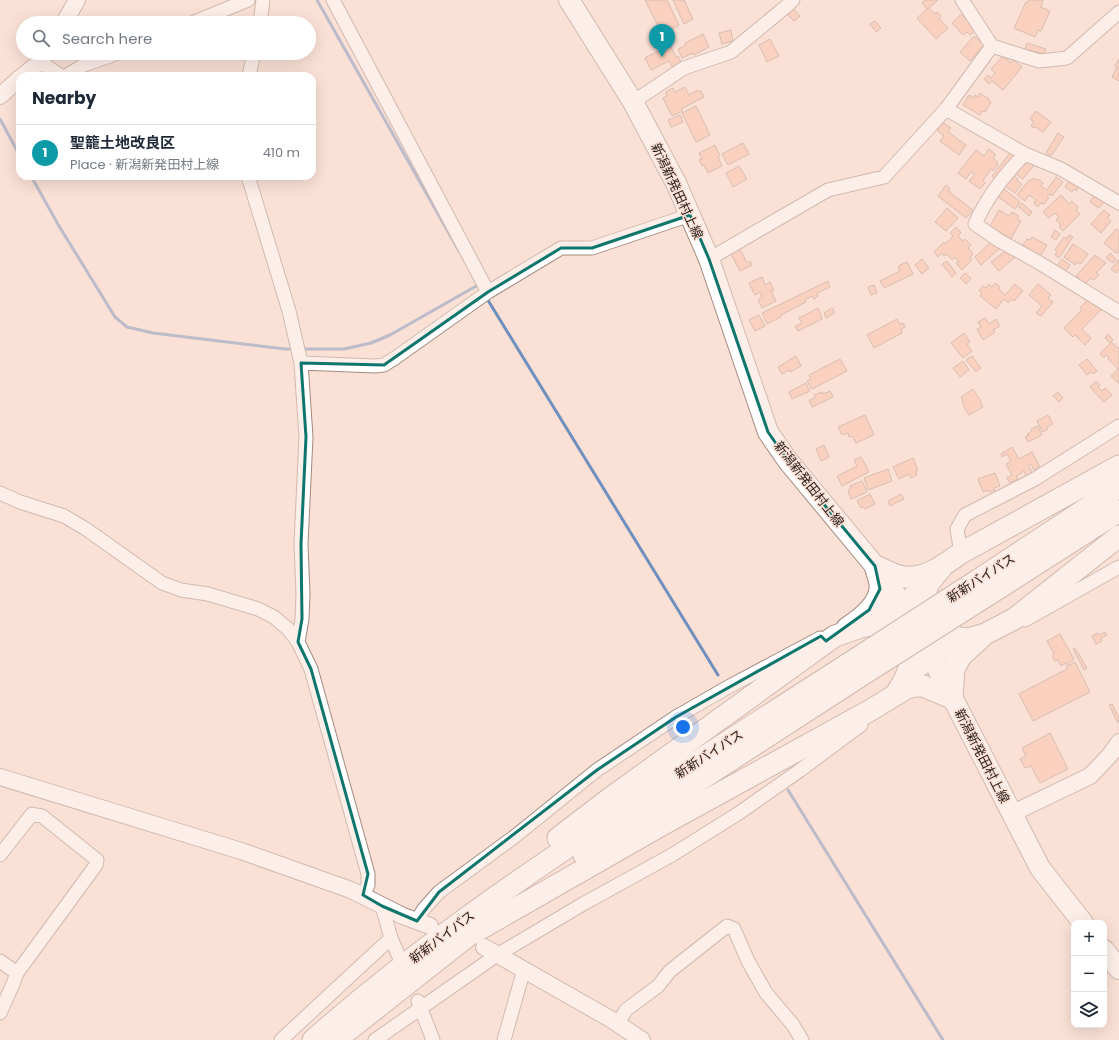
<!DOCTYPE html>
<meta charset="utf-8">
<style>
body{margin:0;font-family:Poppins,"Noto Sans JP",sans-serif;background:#f6f6f7;color:#1f2937}
.controls{position:absolute;right:12px;bottom:12px;display:grid;overflow:hidden;border-radius:8px;box-shadow:0 4px 16px #0002}
.controls button{width:36px;height:36px;display:grid;place-items:center;padding:0;border:0;border-bottom:1px solid #e0e1e3;background:#fff;color:#1f2937;font:20px sans-serif}
.you{position:absolute;left:683px;top:727px;width:14px;height:14px;margin:-10px;border:3px solid #fff;border-radius:50%;background:#1a73e8;box-shadow:0 0 0 6px #1a73e833}
.badge{display:grid;place-items:center;width:26px;height:26px;border-radius:50%;background:#5253ca;color:#fff;font-size:13px;font-weight:700}
.pin{position:absolute;translate:-50% -33px;filter:drop-shadow(0 1px 2px #0008)}
.pin::after{content:'';position:absolute;top:21px;width:14px;height:12px;background:inherit;clip-path:polygon(0 0,100% 0,50% 100%)}
.list{margin:0;padding:0;list-style:none}
h2{display:flex;justify-content:space-between;align-items:center;height:52px;margin:0;padding:0 16px;font-size:17px}
h2 small{font-size:13px;font-weight:400;color:#747a83}
.list li{display:grid;grid-template-columns:26px 1fr auto;gap:12px;align-items:center;box-sizing:border-box;height:56px;padding:0 16px;border-top:1px solid #e0e1e3}
.list b{display:block;font-size:15px;white-space:nowrap}
.list p{margin:0;font-size:13px;white-space:nowrap;color:#747a83}
.list em{font-size:13px;font-style:normal;color:#747a83}
.icon{flex:none;width:22px;height:22px;fill:none;stroke:currentColor;stroke-width:2;stroke-linecap:round;stroke-linejoin:round}
.map{position:relative;flex:none;width:1119px;height:1040px;overflow:hidden}
.search{position:absolute;background:#fff;box-shadow:0 4px 16px #0002;left:16px;top:16px;width:300px;height:44px;display:flex;align-items:center;gap:10px;box-sizing:border-box;padding:0 14px;border-radius:22px;color:#747a83;font-size:15px}
.panel{position:absolute;background:#fff;box-shadow:0 4px 16px #0002;left:16px;top:72px;width:300px;height:108px;border-radius:12px}
.map>svg:first-child{display:block}
.lines{fill:none;stroke-linecap:round;stroke-linejoin:round}
.stream{stroke:#6f8fbf;stroke-width:3}
.building{fill:#fbbda3;stroke:#ac948a}
.minor-casing{stroke:#a28a80;stroke-width:15}
.tertiary-casing{stroke:#a28a80;stroke-width:18}
.primary-casing{stroke:#a28a80;stroke-width:22}
.trunk-casing{stroke:#a28a80;stroke-width:23}
.minor{stroke:#fff;stroke-width:13}
.tertiary{stroke:#fff;stroke-width:16}
.primary{stroke:#fff;stroke-width:20}
.trunk{stroke:#fff;stroke-width:21}
.trunk-bridge-casing{stroke:#a28a80;stroke-width:23;stroke-linecap:butt}
.trunk-bridge{stroke:#fff;stroke-width:21}
.marked{fill:none;stroke:#0f766e;stroke-width:3;stroke-linejoin:round}
.labels{text-anchor:middle;dominant-baseline:central;stroke-width:3;stroke-linejoin:round;paint-order:stroke}
.street-label{font-size:13px;fill:#241a17;stroke:#fae0d5}
</style>
<div class="map">
<svg width="1119" height="1040" viewBox="0 0 1119 1040">
<rect width="100%" height="100%" fill="#fae0d5"/>
<g class="lines">
<path class="stream" d="M317,0L459,251
M0,119L20,156
M31,176L59,226L115,317L127,327L153,333L285,349H294
M486,297L718,675
M302,349H344L371,343L390,335L478,285
M788,790L943,1040"/>
</g>
<path class="building" d="M645,0H667L679,25L662,34Z
M673,0H684L693,19L684,24Z
M925,0H938L929,8L935,14L937,12L941,16L939,18L948,28L936,39L917,18L927,9L922,3Z
M1029,0H1043L1041,7L1050,11L1041,31L1038,30L1035,37L1014,28L1026,2H1028Z
M792,7L800,16L794,21L786,13Z
M961,14L976,30L970,35L967,32L963,35L952,23Z
M875,21L881,28L876,32L870,24Z
M731,30L733,41L722,44L719,33Z
M703,34L709,47L694,55L693,53L682,58L678,49L686,45L685,43Z
M974,36L984,45L970,61L960,52Z
M770,39L779,56L767,62L759,45Z
M1027,43L1046,49L1044,54L1025,49Z
M670,45L676,57L678,56L681,62L672,67L669,61L651,70L645,58Z
M1003,56L1011,63L1014,60L1022,67L1003,90L992,81L989,84L984,79L988,75L991,78L995,73L991,69Z
M1119,59V81L1112,77L1117,67L1115,66Z
M685,87L689,95L698,90L699,92L701,91L704,97L681,109L683,111L672,116L663,98L667,96L666,92L673,88L675,92Z
M980,93L989,99L988,100L991,102L985,112L982,111L980,115L963,105L969,95L974,98L975,95L978,97Z
M696,106L710,135L696,142L682,113Z
M1036,111L1051,122L1043,132L1035,127L1034,128L1031,126L1034,122L1030,119Z
M680,115L683,122L671,127L668,120Z
M943,123L951,128L948,132L966,145L959,155L940,141L944,136L937,130Z
M1058,133L1064,137L1051,156L1046,153Z
M743,143L749,154L728,165L722,154Z
M715,145L720,156L718,157L722,166L708,173L704,165L702,166L699,160L702,159L699,153Z
M989,149L996,155L993,158L998,162L996,164L998,165L993,171L991,169L983,181L985,183L980,189L969,181L975,174L971,172L966,179L958,173L976,150L984,156Z
M1010,153L1014,156L995,179L992,176Z
M1026,158L1034,165L1023,179L1015,173Z
M739,166L747,179L733,187L726,173Z
M1013,175L1018,179L1017,181L1022,184L1015,193L1005,186Z
M1056,177L1063,182L1052,196L1049,194L1047,197L1049,198L1044,204L1041,203L1038,207L1034,203L1036,200L1029,195L1025,201L1017,195L1029,180L1030,181L1033,178L1036,180L1038,179L1043,183L1041,186L1047,190Z
M1071,178L1079,186L1076,191L1074,189L1072,192L1065,187Z
M946,185L950,189L948,191L973,210L966,218L938,196Z
M1003,188L1020,202L1015,209L997,196Z
M1095,194L1105,201L1099,208L1090,202Z
M1061,195L1069,204L1072,201L1078,207L1076,210L1080,214L1063,231L1059,227L1061,225L1056,220L1059,218L1055,213L1049,218L1043,212Z
M1022,203L1032,212L1029,216L1019,207Z
M947,208L958,218L946,231L935,222Z
M999,210L1009,216L1012,212L1019,216L1017,219L1021,221L1011,239L990,226Z
M1104,210L1110,215L1107,217L1111,221L1101,233L1091,224Z
M956,227L961,233L958,236L963,241L965,239L971,245L968,248L973,254L970,257L972,260L962,270L956,263L959,262L955,257L952,260L947,254L944,256L942,253L938,257L934,252L944,242L945,244L953,236L950,233Z
M1116,229L1119,231V253L1117,252L1116,253L1104,243Z
M1055,230L1060,234L1056,240L1051,237Z
M1069,235L1073,237L1059,258L1055,255L1057,252L1055,250L1064,237L1067,239Z
M1032,237L1047,245L1040,256L1023,245L1027,239L1030,240Z
M992,241L999,249L981,265L975,257Z
M1073,244L1088,254L1081,264L1077,262L1075,265L1064,257Z
M740,249L747,263L750,261L752,265L740,271L731,254Z
M1008,249L1015,257L999,271L991,262Z
M1110,253L1116,259L1113,263L1106,258Z
M1095,255L1106,263L1096,273L1099,275L1094,280L1091,278L1085,284L1076,276Z
M922,259L929,268L922,274L915,265Z
M1062,259L1070,265L1065,272L1057,266Z
M1119,259V269L1116,273L1111,269Z
M947,261L956,273L952,277L942,264Z
M907,262L913,274L884,288L880,281L900,271L898,266Z
M965,273L971,278L966,284L960,278Z
M762,277L765,285L770,282L774,290L771,291L776,301L762,308L758,300L762,297L760,292L755,295L749,283Z
M828,281L830,287L817,293L818,296L814,299L812,296L805,300L806,302L781,315V317L767,324L762,313Z
M995,283L1000,287L999,289L1005,295L1015,284L1023,291L1014,301L1012,299L1008,303L1004,299L996,309L980,296L982,294L979,291L983,286L986,288L989,284L992,287Z
M1038,284L1051,295L1048,298L1053,302L1041,316L1036,313L1042,306L1029,295Z
M874,285L877,293L871,295L868,287Z
M1089,298L1101,310L1082,329L1091,338L1085,345L1075,335L1073,337L1064,328L1082,310L1080,308Z
M818,308L822,317H821L822,319L798,331L795,326L802,323L799,318Z
M832,308L835,313L826,318L824,313Z
M759,315L765,326L755,331L749,320Z
M985,318L989,324L996,319L1000,326L993,330L995,332L983,340L977,329L981,327L978,322Z
M897,319L900,324L903,323L905,327L901,329L902,333L874,348L867,335Z
M964,333L970,342L967,344L972,351L963,358L951,343Z
M1108,334L1113,340L1111,342L1118,348L1119,347V384L1111,376L1118,369L1108,359L1109,357L1106,355L1104,358L1100,354L1110,343L1105,338Z
M796,356L801,366L790,372L789,370L782,374L778,367Z
M972,356L981,368L976,372L966,360Z
M840,359L847,371L812,389L807,381L811,379L809,375Z
M1087,359L1097,371L1093,374L1091,372L1087,375L1079,365Z
M963,361L969,370L960,377L953,368Z
M1096,381L1100,385L1098,387L1102,391L1105,388L1112,395L1104,402L1090,387Z
M806,383L810,391L792,399L789,392Z
M973,389L981,401L980,402L983,407L969,415L963,406L964,405L962,401L963,400L961,397Z
M830,391L833,397L812,407L809,400L815,398L814,395L822,392L823,394Z
M1058,392L1063,398L1059,402L1053,396Z
M865,415L874,435L856,443L852,436L849,437L848,433L842,435L838,427Z
M1048,415L1053,424L1047,427L1048,429L1043,432L1037,421Z
M1038,426L1042,435L1028,442L1025,437L1029,435L1027,434L1032,431L1031,429Z
M824,445L829,457L821,461L816,449Z
M1012,447L1019,459L1032,452L1040,467L1034,470L1031,464L1028,465L1032,472L1026,476L1024,471L1016,476L1018,479L1010,483L1007,478L1012,475L1006,464L1011,461L1007,454L1002,457L1001,454Z
M861,457L869,472L842,486L837,476L857,466L854,460Z
M913,458L918,470L916,471L917,475L911,478L909,474L899,479L893,467Z
M888,469L892,481L868,490L864,478Z
M995,473L1000,486L994,488L995,490L989,492L988,490L983,492L978,479Z
M862,481L867,492L851,499L848,490L851,488L850,486Z
M870,494L875,504L865,509L863,507L861,508L857,501Z
M901,494L904,499L890,506L888,501Z
M1105,632L1107,635L1101,638L1102,641L1096,644L1092,636L1098,633L1099,635Z
M1060,634L1074,659L1067,665L1066,663L1061,666L1058,660L1055,661L1052,656L1054,654L1047,641Z
M1075,648L1087,668L1084,670L1073,649Z
M1075,662L1090,692L1033,721L1019,694L1067,669L1066,667Z
M1112,704L1119,718L1118,723L1109,705Z
M1050,733L1068,769L1040,783L1031,766L1025,768L1020,759L1026,756L1022,748Z"/>
<g class="lines">
<defs>
<path id="minor" d="M333,0L488,292
M962,0L992,46L1039,61L1067,58L1119,12
M192,23L248,0
M260,23L263,0
M40,62L61,76
M66,76L84,65L118,53
M249,76L254,53
M633,102L684,68L731,52L789,4L793,0
M946,109L1025,154L1061,169L1119,203
M1025,154C1005,174 986,199 975,224L1000,241L1038,262L1119,312
M248,176L289,311L301,363L306,437L301,544L303,594L302,619L298,642
M709,259L828,190L884,177L946,109L992,46
M301,363L375,366L384,365L395,358L488,292L561,248H592L690,215
M0,493L20,502L64,516L86,529L162,583L181,590L208,594L258,609L274,617L288,629L298,642L311,669L368,874V885L363,895
M961,553L957,529L965,515L1035,479L1119,426
M1025,620L1119,567
M0,855L32,814L42,816L97,860L96,865L17,973L13,984L0,1013
M382,906L391,938L399,957
M417,921L423,910L439,892L514,837L597,770L676,717L730,686L820,638
M0,961L17,973
M418,1001L433,1040
M618,1023L626,1010L658,986L670,971L727,926L734,929L748,961L766,993L793,1025L802,1040
M281,1040L391,938
M375,1040L497,955L583,904L672,855L739,813L799,771L861,725
M504,1040L524,969"/>
<path id="tertiary" d="M64,23L77,0
M23,76L40,62L46,53
M0,96L20,78
M0,777L241,851L351,890L403,916L430,926
M1011,814L1090,776L1110,755L1119,742
M484,947L612,1020L642,1040"/>
<path id="primary" d="M569,0L633,102L676,183L709,259L768,432L788,461L875,566L903,605L931,656L1040,868L1083,923
M1104,950L1119,969"/>
<path id="trunk" d="M875,566C883,569 891,574 899,576C922,582 943,566 961,553L1119,466
M978,580L1119,487
M988,595L1119,511
M863,620L903,605L928,584
M847,628C861,619 882,603 880,584C879,578 877,572 875,566
M905,678C926,658 942,651 967,639
M896,694L905,679L910,665L928,584L942,567
M558,838L609,799L835,636L861,627L874,624H882L967,639L985,634
M584,855L859,677
M466,937L660,826L869,711L907,688L915,686H923L952,698L954,669L961,656L985,634L1014,619L1119,536
M313,1040C408,956 513,883 619,813C695,762 772,713 848,664
M336,1040L478,928"/>
</defs>
<use href="#minor" class="minor-casing"/>
<use href="#tertiary" class="tertiary-casing"/>
<use href="#primary" class="primary-casing"/>
<use href="#trunk" class="trunk-casing"/>
<use href="#minor" class="minor"/>
<use href="#tertiary" class="tertiary"/>
<use href="#primary" class="primary"/>
<use href="#trunk" class="trunk"/>
<defs>
<path id="trunk-bridge" d="M848,664L978,580
M859,677L988,595"/>
</defs>
<use href="#trunk-bridge" class="trunk-bridge-casing"/>
<use href="#trunk-bridge" class="trunk-bridge"/>
</g>
<path d="M0 0H1119V1040H0ZM690,215L709,259L768,432L788,461L875,566L880,589L869,610L826,641L821,636L676,717L597,770L439,892L417,921L382,906L363,895L368,874L311,669L298,642L302,619L301,544L306,437L301,363L384,365L488,292L561,248H592Z" fill="#fae0d5" fill-opacity=".55" fill-rule="evenodd"/>
<path class="marked" d="M690,215L709,259L768,432L788,461L875,566L880,589L869,610L826,641L821,636L676,717L597,770L439,892L417,921L382,906L363,895L368,874L311,669L298,642L302,619L301,544L306,437L301,363L384,365L488,292L561,248H592Z"/>
<g class="labels">
<g class="street-label">
<text transform="translate(677 191) rotate(65)">新潟新発田村上線</text>
<text transform="translate(809 484) rotate(52)">新潟新発田村上線</text>
<text transform="translate(981 578) rotate(-33)">新新バイパス</text>
<text transform="translate(709 754) rotate(-33)">新新バイパス</text>
<text transform="translate(982 756) rotate(63)">新潟新発田村上線</text>
<text transform="translate(442 937) rotate(-37)">新新バイパス</text>
</g>
</g>
</svg>
<div class="controls">
<button>+</button>
<button>−</button>
<button><svg class="icon" aria-label="layers" viewBox="0 0 24 24"><path d="M12 4l9 5-9 5-9-5zM3 14l9 5 9-5"/></svg></button>
</div>
<div class="you"></div>
<div class="pin badge" style="left:662px;top:57px;background:#0f9aa8">1</div>
<div class="search"><svg class="icon" aria-label="search" viewBox="0 0 24 24"><circle cx="10" cy="10" r="6"/><path d="M15 15l6 6"/></svg>Search here</div>
<section class="panel">
<h2>Nearby<small></small></h2>
<ul class="list">
<li><span class="badge" style="background:#0f9aa8">1</span><div><b>聖籠土地改良区</b><p>Place · 新潟新発田村上線</p></div><em>410 m</em></li>
</ul>
</section>
</div>
